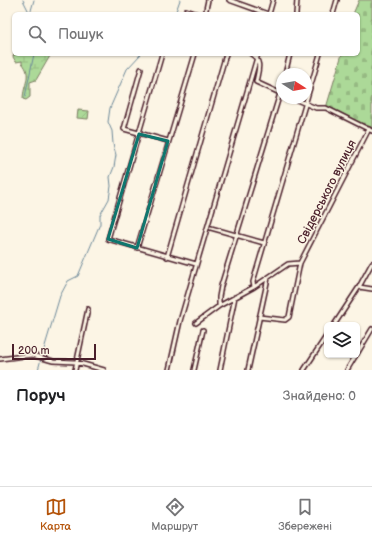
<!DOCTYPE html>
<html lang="uk">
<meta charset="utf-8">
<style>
body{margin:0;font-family:"Balsamiq Sans",sans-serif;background:#f6f6f6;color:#202124}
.controls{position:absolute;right:12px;bottom:12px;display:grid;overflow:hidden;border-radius:6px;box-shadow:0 1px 3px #0004}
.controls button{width:36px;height:36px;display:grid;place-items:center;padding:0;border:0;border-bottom:1px solid #e0e0e0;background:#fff;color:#202124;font:20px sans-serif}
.compass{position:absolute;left:276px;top:68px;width:36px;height:36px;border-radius:50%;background:#fff;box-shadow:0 1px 3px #0004;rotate:101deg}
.scale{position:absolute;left:12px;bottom:10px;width:84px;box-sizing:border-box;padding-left:4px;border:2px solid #4a1f2b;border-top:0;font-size:11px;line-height:14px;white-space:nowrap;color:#4a1f2b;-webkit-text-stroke:3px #fcf5e5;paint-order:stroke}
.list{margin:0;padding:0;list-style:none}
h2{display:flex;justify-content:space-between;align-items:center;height:52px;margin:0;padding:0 16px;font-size:17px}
h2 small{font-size:13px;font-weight:400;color:#757577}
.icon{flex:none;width:22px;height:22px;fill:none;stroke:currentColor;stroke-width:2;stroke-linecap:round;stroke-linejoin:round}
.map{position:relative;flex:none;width:372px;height:370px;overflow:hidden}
.search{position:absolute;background:#fff;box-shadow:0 1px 3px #0004;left:12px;right:12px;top:12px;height:44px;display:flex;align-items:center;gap:10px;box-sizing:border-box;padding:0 14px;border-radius:6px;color:#757577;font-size:15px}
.sheet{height:116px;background:#fff}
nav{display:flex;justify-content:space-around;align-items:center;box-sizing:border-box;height:56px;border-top:1px solid #e0e0e0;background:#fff;font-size:11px;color:#757577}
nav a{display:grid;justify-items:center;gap:2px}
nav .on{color:#b45309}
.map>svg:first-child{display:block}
.wetland{fill:url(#wetland-marsh);stroke:#7b7c62}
.cemetery{fill:url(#cemetery-stones);stroke:#7b7c62}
.garden{fill:url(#garden-furrows);stroke:#7b7c62}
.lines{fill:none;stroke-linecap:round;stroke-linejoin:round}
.stream{stroke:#6c8899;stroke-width:1}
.minor-casing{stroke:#4a1f2b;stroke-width:6}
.minor{stroke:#fcf5e5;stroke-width:3}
.marked{fill:none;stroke:#0f766e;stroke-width:3;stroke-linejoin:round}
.labels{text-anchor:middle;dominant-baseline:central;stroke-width:3;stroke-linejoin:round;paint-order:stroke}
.street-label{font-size:12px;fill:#4a1f2b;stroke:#fcf5e5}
</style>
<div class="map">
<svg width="372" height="370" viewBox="0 0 372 370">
<defs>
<pattern id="wetland-marsh" width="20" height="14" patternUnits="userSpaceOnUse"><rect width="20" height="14" fill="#acd998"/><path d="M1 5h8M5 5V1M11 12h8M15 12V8" fill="none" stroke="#96ba83"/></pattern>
<pattern id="cemetery-stones" width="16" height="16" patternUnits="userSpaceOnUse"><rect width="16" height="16" fill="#acd998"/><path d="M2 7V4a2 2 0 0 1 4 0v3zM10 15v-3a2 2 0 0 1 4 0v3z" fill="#96ba83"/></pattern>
<pattern id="garden-furrows" width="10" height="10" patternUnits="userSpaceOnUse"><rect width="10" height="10" fill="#acd998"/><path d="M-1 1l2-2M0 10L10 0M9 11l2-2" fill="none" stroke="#96ba83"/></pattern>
</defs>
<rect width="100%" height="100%" fill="#fcf5e5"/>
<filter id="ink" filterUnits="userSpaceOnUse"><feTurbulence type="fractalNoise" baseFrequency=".025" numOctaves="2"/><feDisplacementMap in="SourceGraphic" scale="8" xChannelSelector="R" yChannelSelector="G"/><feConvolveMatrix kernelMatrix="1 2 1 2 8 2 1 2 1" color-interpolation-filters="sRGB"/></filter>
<g filter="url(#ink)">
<path class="wetland" d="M14,54H48L50,56L36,80L30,82V97L26,100L23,99C23,85 33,75 22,63V61L16,62L13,57Z"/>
<path class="cemetery" d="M359,0H372V128L326,108L342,54H358V14H353Z"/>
<path class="garden" d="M78,110L89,111L88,119L77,118Z"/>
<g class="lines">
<path class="stream" d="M23,0L29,12
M30,14L34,0
M175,14L180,0
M25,97L34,54
M42,356L60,296L68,281L78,276L100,224V215L109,199L111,186L110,177L114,167L116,155L113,144L112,131L108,122L110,108L127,69L141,54
M38,370L41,359"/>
<defs>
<path id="minor" d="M229,0L268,14
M186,10L198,14
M205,14L208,0
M269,14L273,0
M296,14L297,0
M333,14L337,0
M162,54L108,239L196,264
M251,54C263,61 258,71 256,82L282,94
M141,69L124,129L168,141
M285,74L290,54
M292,98L316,108H326L372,131
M211,228L264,243
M137,248L195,54
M167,257L226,54
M254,287L253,282L320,54
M359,287L372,289
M219,306V297L221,286L282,87
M259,317L285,320L289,317L300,263L369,129
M196,323L219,306L254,287L288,264L300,263
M334,325L359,287L372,263
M357,354L372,329
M0,359L32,355L53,361L76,362L104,370
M75,370L88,309
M169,370L180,321L258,54
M194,370L203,330
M220,370L235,297
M248,370L268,278
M304,370L327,335
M347,370L356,355"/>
</defs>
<use href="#minor" class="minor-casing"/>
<use href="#minor" class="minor"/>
</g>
</g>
<path class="marked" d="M139,134L168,141L137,248L108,239Z"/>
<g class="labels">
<g class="street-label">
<text transform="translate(327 192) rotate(-63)">Свiдерського вулиця</text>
</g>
</g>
</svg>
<div class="controls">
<button><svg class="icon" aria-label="layers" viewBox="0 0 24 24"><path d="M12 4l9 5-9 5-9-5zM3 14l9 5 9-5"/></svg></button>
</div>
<svg class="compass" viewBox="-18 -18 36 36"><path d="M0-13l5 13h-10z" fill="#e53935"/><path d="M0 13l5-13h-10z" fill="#757577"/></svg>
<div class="scale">200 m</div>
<div class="search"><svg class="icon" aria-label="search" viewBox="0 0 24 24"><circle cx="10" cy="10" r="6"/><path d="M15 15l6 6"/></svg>Пошук</div>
</div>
<section class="sheet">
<h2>Поруч<small>Знайдено: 0</small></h2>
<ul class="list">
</ul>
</section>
<nav>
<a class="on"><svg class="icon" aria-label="map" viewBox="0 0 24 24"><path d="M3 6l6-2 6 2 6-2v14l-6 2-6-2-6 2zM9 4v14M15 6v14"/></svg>Карта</a>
<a><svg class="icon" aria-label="directions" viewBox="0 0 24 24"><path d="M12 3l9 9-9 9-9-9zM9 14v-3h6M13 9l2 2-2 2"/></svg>Маршрут</a>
<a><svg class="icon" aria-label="saved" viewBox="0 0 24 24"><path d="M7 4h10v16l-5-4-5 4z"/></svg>Збережені</a>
</nav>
